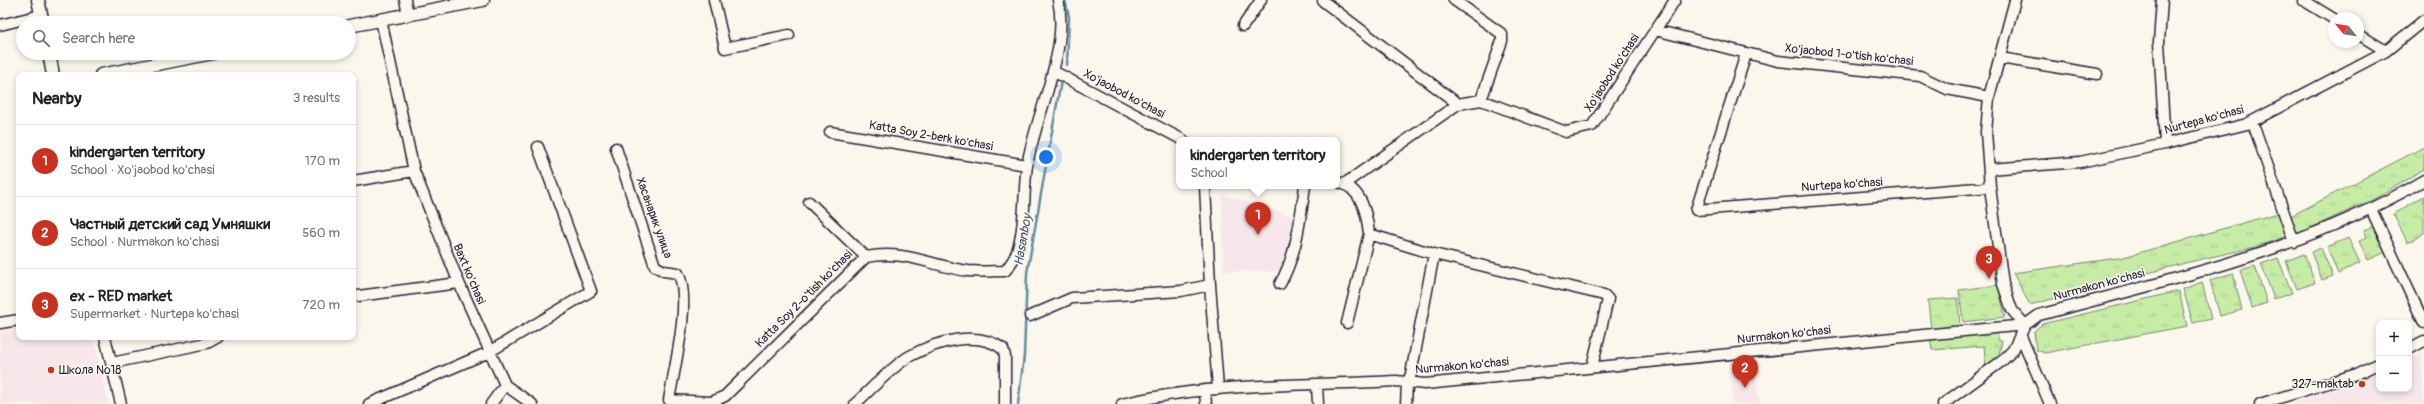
<!DOCTYPE html>
<meta charset="utf-8">
<style>
body{margin:0;font-family:Pangolin,sans-serif;background:#f2f2f2;color:#202124}
.controls{position:absolute;right:12px;bottom:12px;display:grid;overflow:hidden;border-radius:8px;box-shadow:0 2px 6px #0003}
.controls button{width:36px;height:36px;display:grid;place-items:center;padding:0;border:0;border-bottom:1px solid #e0e0e0;background:#fff;color:#202124;font:20px sans-serif}
.compass{position:absolute;left:2328px;top:12px;width:36px;height:36px;border-radius:50%;background:#fff;box-shadow:0 2px 6px #0003;rotate:300deg}
.you{position:absolute;left:1046px;top:157px;width:14px;height:14px;margin:-10px;border:3px solid #fff;border-radius:50%;background:#1a73e8;box-shadow:0 0 0 6px #1a73e833}
.badge{display:grid;place-items:center;width:26px;height:26px;border-radius:50%;background:#c8321e;color:#fff;font-size:13px;font-weight:700}
.pin{position:absolute;translate:-50% -33px;filter:drop-shadow(0 1px 2px #0008)}
.pin::after{content:'';position:absolute;top:21px;width:14px;height:12px;background:inherit;clip-path:polygon(0 0,100% 0,50% 100%)}
.popup{position:absolute;left:1176px;top:137px;width:164px;height:52px;box-sizing:border-box;display:grid;place-content:center;border-radius:8px;background:#fff;filter:drop-shadow(0 1px 3px #0005);font-size:13px;white-space:nowrap;color:#757577}
.popup b{font-size:15px;color:#202124}
.popup::after{content:'';position:absolute;left:50%;top:100%;margin-left:-8px;border:8px solid transparent;border-top-color:#fff}
.list{margin:0;padding:0;list-style:none}
h2{display:flex;justify-content:space-between;align-items:center;height:52px;margin:0;padding:0 16px;font-size:17px}
h2 small{font-size:13px;font-weight:400;color:#757577}
.list li{display:grid;grid-template-columns:26px 1fr auto;gap:12px;align-items:center;box-sizing:border-box;height:72px;padding:0 16px;border-top:1px solid #e0e0e0}
.list b{display:block;font-size:15px;white-space:nowrap}
.list p{margin:0;font-size:13px;white-space:nowrap;color:#757577}
.list em{font-size:13px;font-style:normal;color:#757577}
.icon{flex:none;width:22px;height:22px;fill:none;stroke:currentColor;stroke-width:2;stroke-linecap:round;stroke-linejoin:round}
.map{position:relative;flex:none;width:2424px;height:404px;overflow:hidden}
.search{position:absolute;background:#fff;box-shadow:0 2px 6px #0003;left:16px;top:16px;width:340px;height:44px;display:flex;align-items:center;gap:10px;box-sizing:border-box;padding:0 14px;border-radius:22px;color:#757577;font-size:15px}
.panel{position:absolute;background:#fff;box-shadow:0 2px 6px #0003;left:16px;top:72px;width:340px;height:268px;border-radius:8px}
.map>svg:first-child{display:block}
.built{fill:#f7e7eb}
.grass{fill:url(#grass-tufts);stroke:#748770}
.lines{fill:none;stroke-linecap:round;stroke-linejoin:round}
.stream{stroke:#618ca6;stroke-width:2.5}
.minor-casing{stroke:#22223b;stroke-width:13}
.major-casing{stroke:#22223b;stroke-width:15}
.minor{stroke:#fbf7ec;stroke-width:10}
.major{stroke:#fbf7ec;stroke-width:12}
.poi-dot{fill:#c8321e;stroke:#fbf7ec;stroke-width:1.5}
.labels{text-anchor:middle;dominant-baseline:central;stroke-width:3;stroke-linejoin:round;paint-order:stroke}
.street-label{font-size:12px;fill:#22223b;stroke:#fbf7ec}
.poi-label{font-size:12px;fill:#22223b;stroke:#fbf7ec;text-anchor:start}
.water-label{font-size:13px;font-style:italic;fill:#425770;stroke:#fbf7ec}
</style>
<div class="map">
<svg width="2424" height="404" viewBox="0 0 2424 404">
<defs>
<pattern id="grass-tufts" width="24" height="20" patternUnits="userSpaceOnUse"><rect width="24" height="20" fill="#c6eca6"/><path d="M3 7l-1-3M5 7V3M7 7l1-3M15 17l-1-3M17 17v-4M19 17l1-3" fill="none" stroke="#aaca90"/></pattern>
</defs>
<rect width="100%" height="100%" fill="#fbf7ec"/>
<filter id="ink" filterUnits="userSpaceOnUse"><feTurbulence type="fractalNoise" baseFrequency=".025" numOctaves="2"/><feDisplacementMap in="SourceGraphic" scale="8" xChannelSelector="R" yChannelSelector="G"/><feConvolveMatrix kernelMatrix="1 2 1 2 8 2 1 2 1" color-interpolation-filters="sRGB"/></filter>
<g filter="url(#ink)">
<path class="built" d="M1222,194L1297,217L1291,252L1300,256L1292,272L1223,271Z
M19,328V337H93L109,404H0V331Z
M2422,354L2424,404H2291L2379,371V389H2409V360Z
M1755,371L1760,404H1733L1731,373Z"/>
<path class="grass" d="M2424,147V169L2374,199L2295,235L2289,217Z
M2424,196V233L2408,243L2393,214Z
M2278,213L2287,236L2255,247L2185,263L2030,305L2013,273L2124,257Z
M2375,226L2386,252L2368,260L2359,241L2367,237L2364,230Z
M2348,238L2360,263L2338,274L2327,247Z
M2321,248L2333,276L2322,280L2311,252Z
M2304,254L2315,283L2297,289L2286,261Z
M2278,258L2292,293L2274,299L2261,264Z
M2255,266L2267,303L2252,308L2240,270Z
M2233,273L2242,310L2220,316L2210,280Z
M2202,282L2211,319L2193,323L2183,289Z
M1998,285L2005,317L1963,322L1959,290Z
M2179,291L2187,326L2045,353L2036,350L2034,331L2042,324Z
M1958,298L1960,328L1931,330L1928,300Z
M1997,332L1999,341H2002L1998,359L1986,369L1984,346L1932,350L1930,338Z"/>
<g class="lines">
<path class="stream" d="M1065,0L1069,17L1067,65
M1018,404L1024,356L1027,273L1061,81"/>
<defs>
<path id="minor" d="M405,0L408,14
M714,0L725,48L789,35
M1454,0L1502,34V41L1481,100
M2015,0L1989,97L1986,132L1990,187L2003,284L2012,310L2025,325
M2162,0L2159,42L2165,144
M2303,0L2334,19
M1323,1L1458,104
M381,20L414,171L459,283L505,385L532,404
M0,25L41,15
M1243,26L1261,0
M1655,30L1778,61L1920,76L1947,89L1989,97
M2358,34L2386,51
M1746,54L1696,210L1990,187
M2000,58L2097,74
M1053,71L1183,140
M2255,129L2294,242
M830,132L1027,165
M616,148L655,266L664,271L678,273C692,299 674,369 669,400
M1989,169L2080,162L2165,144L2247,124L2386,51L2424,20
M353,181L414,171
M1338,182C1362,188 1367,214 1369,234L1434,254L1604,295L1608,299L1592,367
M1344,184L1458,104L1481,100L1566,132L1592,126L1675,0
M1205,186L1210,285L1218,388
M809,202L866,257
M2371,209L2424,323
M1280,284C1297,254 1300,220 1305,186
M358,296L459,283
M1030,316L1072,298L1181,291L1210,285
M0,323L19,320
M1347,323L1369,234
M2020,334L2050,404
M105,337L121,404
M2409,349L2424,341
M112,363L207,343L218,337
M1317,385L1318,404
M1205,390L1206,404
M669,400L712,402L725,396L866,257C905,249 931,266 968,271C980,272 993,271 1005,271C1011,264 1016,257 1018,248C1026,223 1023,191 1027,166C1035,115 1070,50 1058,0
M369,404L489,352L591,291L538,147
M491,404L505,385
M855,404C869,391 895,364 910,356C936,342 977,329 1003,349L1005,356V404
M1122,404C1211,382 1305,386 1396,381L1425,384L2025,325L2039,315C2170,280 2306,250 2424,180
M1406,404L1407,384L1411,374L1434,254
M1943,404L2002,361L2013,350L2025,325
M2260,404L2357,374L2379,363"/>
<path id="major" d="M38,0L43,23
M349,26L483,0
M49,53L53,75
M101,75L213,53"/>
</defs>
<use href="#minor" class="minor-casing"/>
<use href="#major" class="major-casing"/>
<use href="#minor" class="minor"/>
<use href="#major" class="major"/>
</g>
</g>
<g class="poi-dot">
<circle cx="51" cy="370" r="4"/>
<circle cx="2362" cy="384" r="4"/>
</g>
<g class="labels">
<g class="street-label">
<text transform="translate(1849 55) rotate(6)">Xo'jaobod 1-o'tish ko'chasi</text>
<text transform="translate(1612 73) rotate(-57)">Xo'jaobod ko'chasi</text>
<text transform="translate(1124 94) rotate(28)">Xo'jaobod ko'chasi</text>
<text transform="translate(2204 120) rotate(-15)">Nurtepa ko'chasi</text>
<text transform="translate(931 136) rotate(10)">Katta Soy 2-berk ko'chasi</text>
<text transform="translate(1842 185) rotate(-4)">Nurtepa ko'chasi</text>
<text transform="translate(654 218) rotate(70)">Хасанарик улица</text>
<text transform="translate(469 274) rotate(67)">Baxt ko'chasi</text>
<text transform="translate(2099 285) rotate(-15)">Nurmakon ko'chasi</text>
<text transform="translate(804 299) rotate(-45)">Katta Soy 2-o'tish ko'chasi</text>
<text transform="translate(1784 335) rotate(-6)">Nurmakon ko'chasi</text>
<text transform="translate(1462 366) rotate(-5)">Nurmakon ko'chasi</text>
</g>
<g class="poi-label">
<text x="59" y="370">Школа №18</text>
<text x="2354" y="384" text-anchor="end">327-maktab</text>
</g>
<g class="water-label">
<text transform="translate(1023 240) rotate(-80)">Hasanboy</text>
</g>
</g>
</svg>
<div class="controls">
<button>+</button>
<button>−</button>
</div>
<svg class="compass" viewBox="-18 -18 36 36"><path d="M0-13l5 13h-10z" fill="#e53935"/><path d="M0 13l5-13h-10z" fill="#757577"/></svg>
<div class="you"></div>
<div class="pin badge" style="left:1258px;top:235px">1</div>
<div class="popup"><b>kindergarten territory</b>School</div>
<div class="pin badge" style="left:1745px;top:388px">2</div>
<div class="pin badge" style="left:1989px;top:279px">3</div>
<div class="search"><svg class="icon" aria-label="search" viewBox="0 0 24 24"><circle cx="10" cy="10" r="6"/><path d="M15 15l6 6"/></svg>Search here</div>
<section class="panel">
<h2>Nearby<small>3 results</small></h2>
<ul class="list">
<li><span class="badge">1</span><div><b>kindergarten territory</b><p>School · Xo'jaobod ko'chasi</p></div><em>170 m</em></li>
<li><span class="badge">2</span><div><b>Частный детский сад Умняшки</b><p>School · Nurmakon ko'chasi</p></div><em>560 m</em></li>
<li><span class="badge">3</span><div><b>ex - RED market</b><p>Supermarket · Nurtepa ko'chasi</p></div><em>720 m</em></li>
</ul>
</section>
</div>
